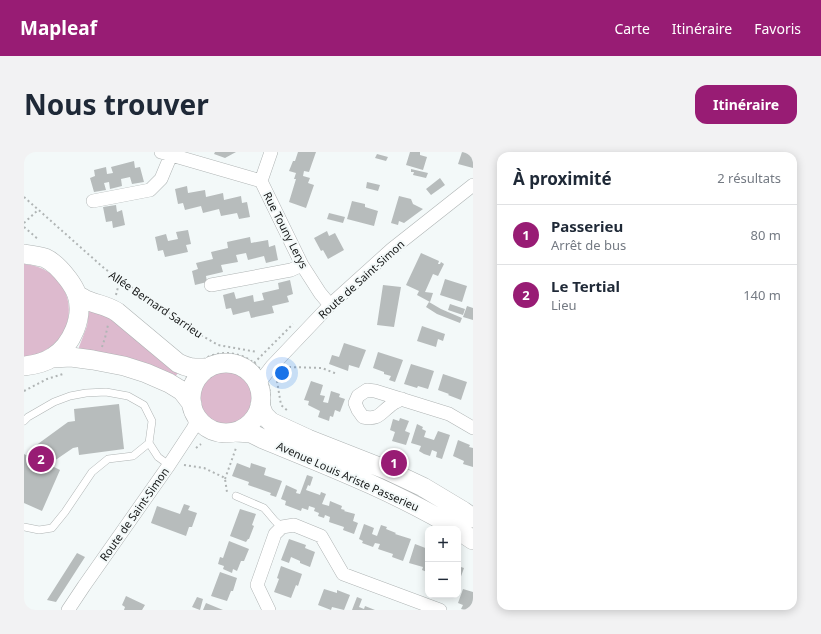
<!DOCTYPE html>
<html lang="fr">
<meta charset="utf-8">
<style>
body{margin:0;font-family:"Noto Sans",sans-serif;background:#f2f2f3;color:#1f2937}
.controls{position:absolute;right:12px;bottom:12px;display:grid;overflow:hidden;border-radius:8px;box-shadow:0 2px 10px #0003}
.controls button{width:36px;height:36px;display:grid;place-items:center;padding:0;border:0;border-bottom:1px solid #e0e1e3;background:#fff;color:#1f2937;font:20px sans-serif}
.you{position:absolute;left:258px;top:221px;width:14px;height:14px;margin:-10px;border:3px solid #fff;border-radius:50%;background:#1a73e8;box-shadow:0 0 0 6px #1a73e833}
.badge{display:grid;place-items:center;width:26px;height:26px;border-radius:50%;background:#981c74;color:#fff;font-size:13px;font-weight:700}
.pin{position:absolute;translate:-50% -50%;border:2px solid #fff;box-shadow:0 1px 4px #0006}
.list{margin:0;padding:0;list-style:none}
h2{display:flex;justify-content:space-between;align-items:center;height:52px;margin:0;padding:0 16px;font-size:17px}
h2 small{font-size:13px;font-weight:400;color:#747a83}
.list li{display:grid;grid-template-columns:26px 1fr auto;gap:12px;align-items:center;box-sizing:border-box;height:60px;padding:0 16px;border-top:1px solid #e0e1e3}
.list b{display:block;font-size:15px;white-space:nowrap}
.list p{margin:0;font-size:13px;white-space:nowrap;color:#747a83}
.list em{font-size:13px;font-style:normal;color:#747a83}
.map{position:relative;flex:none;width:449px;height:458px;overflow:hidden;border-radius:12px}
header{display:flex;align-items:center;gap:24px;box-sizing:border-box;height:56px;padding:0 20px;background:#981c74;color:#fff}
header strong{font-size:19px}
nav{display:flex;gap:22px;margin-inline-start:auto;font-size:14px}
.intro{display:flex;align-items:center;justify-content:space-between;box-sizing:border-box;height:96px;padding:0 24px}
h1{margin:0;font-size:28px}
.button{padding:10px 18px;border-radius:12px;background:#981c74;color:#fff;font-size:14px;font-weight:700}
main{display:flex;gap:24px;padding:0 24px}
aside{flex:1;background:#fff;border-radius:12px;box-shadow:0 2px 10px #0003}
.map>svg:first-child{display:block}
.green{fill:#ddbace}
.building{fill:#b7bcbc}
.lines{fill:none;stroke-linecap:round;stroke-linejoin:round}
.lane-casing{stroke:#afb4b4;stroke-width:8}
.street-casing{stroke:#afb4b4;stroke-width:14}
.secondary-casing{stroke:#afb4b4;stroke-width:20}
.path{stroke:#b0b5b5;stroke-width:2;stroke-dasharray:2 3;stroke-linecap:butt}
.lane{stroke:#fff;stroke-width:7}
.street{stroke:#fff;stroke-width:13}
.secondary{stroke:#fff;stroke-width:19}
.labels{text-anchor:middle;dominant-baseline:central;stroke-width:4;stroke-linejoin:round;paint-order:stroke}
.street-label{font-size:11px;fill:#141616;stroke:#f3f9f9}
</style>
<header>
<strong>Mapleaf</strong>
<nav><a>Carte</a><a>Itinéraire</a><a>Favoris</a></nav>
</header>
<div class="intro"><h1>Nous trouver</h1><a class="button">Itinéraire</a></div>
<main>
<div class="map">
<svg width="449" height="458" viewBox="0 0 449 458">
<rect width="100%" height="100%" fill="#f3f9f9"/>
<path class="green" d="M0,112C58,117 62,197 0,205Z
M65,158L83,161L155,219L150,227L55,198V195L63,174Z
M175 246a27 27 0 1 1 54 0a27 27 0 1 1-54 0Z"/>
<path class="building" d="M191,0H212L201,6L190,2Z
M274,0H292L285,20L280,19L279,24L286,26L284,31L290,33L282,56L265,50L272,27H270L272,21L265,19L269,9H271Z
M386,0H396V3L403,5L399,18L382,13Z
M438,0H449V16L434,12Z
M353,2L364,5L362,9L351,6Z
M110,9L111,16L116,15L120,30L108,32L106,25L97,27L98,34L86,37L85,30L80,31L82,38L70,40L66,26L71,24L70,18L82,15L83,22L89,21L87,15Z
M387,17L404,21L402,26L389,23L390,20H387Z
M416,26L421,33L407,43L402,37Z
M343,30L356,33L354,39L342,36Z
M163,34L164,41L181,38L182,45L199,41L200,48L217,44L218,51L223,50L226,65L215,67L213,61L197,64L195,57L179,61L177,54L161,58L159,51L154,52L151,37Z
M375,44L387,47L389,52L399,57L380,71L375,69L374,73L367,71Z
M328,49L341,52V55L354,59L350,74L323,67Z
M92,53L93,60L98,58L101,73L89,76L88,69L82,70L79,55Z
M305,61L321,65L319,71L303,67Z
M164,78L167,92L162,93L164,100L141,105L139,98L134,99L131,85L142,82L144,89L154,87L152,80Z
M303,79L305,84L311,81L320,98L304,107L299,98L297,99L290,86Z
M226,85L227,91L244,88L245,95L251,93L254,108L242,111L240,104L224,108L222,101L212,103L214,110L197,113L199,120L182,124L183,130L171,133L168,119L174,117L172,111L189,107L187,100L204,96L203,90Z
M397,101L415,109L414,112H416L417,110L420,112L414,124L409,122L401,140L409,141L406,150L393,143L395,139L382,133Z
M421,127L443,134L438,150L416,143Z
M266,128L269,142L263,144L265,150L248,154L250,161L227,166L225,159L209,163L207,156L202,157L199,143L210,140L212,147L229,143L230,150L240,148L238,141L255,137L254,131Z
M359,133L377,135L370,175L353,173Z
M405,150L417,157L438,166L436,171L413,162L402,155Z
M426,152L441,157L439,163L424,158Z
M443,154L449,156V168L439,165Z
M398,174L421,182L419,189L414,187L412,195L393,189Z
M320,191L342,198L335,216L325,213L324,219L305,212L308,203L315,205Z
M354,200L379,208L371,230L365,228L367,224L360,222V220L349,216Z
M387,212L410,219L404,237L394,234L393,236L380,232Z
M419,222L443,230L437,248L424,243L425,242L414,238Z
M287,229L299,233L296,243L301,244L299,250L304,251L307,239L316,242L315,245L321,247L316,260L311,258L309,265L306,264L305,269L294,265L296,259L284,253L285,249L280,248Z
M95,252L100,297L55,303L54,295L49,296L30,309L28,314L36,318L18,359L0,351V302L4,304L7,297L44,270L51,269L50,257Z
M376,266L385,269L381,279L386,281L382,293L368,289L371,280L366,278L369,267L375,269Z
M393,272L399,275L398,277L402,279L400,285L410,288L414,279L426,283L418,307L412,305L413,300L408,298L406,304L400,302L395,299L397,294L387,291Z
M434,288L446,293L445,295L449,296V315L439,312L440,309L429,304Z
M213,311L226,316L227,311L242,316L240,323L258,329L252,345L246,343L247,341L224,333L225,330L208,324Z
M283,323L289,325L286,334L284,333L282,338L296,343L297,340L302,342L298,352L305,354L306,349L318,354L317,357L321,358L320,359L331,362L329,369L334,371L330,382L319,378L320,375L305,370L306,365L301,363L300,366L294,364L295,361L290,359L291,356L285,354L284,358L278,356L277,359L261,353L262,349L257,347L262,333L273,338L272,341L276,342Z
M160,352L166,354L164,358L173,361L168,375H165L162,384L127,371L133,354L156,362Z
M216,357L232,362L228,373L230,374L225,387H224L222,390L206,384Z
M340,372L350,376L348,382L353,384L357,373L363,375L362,377L372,381L371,382L387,387L379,409L368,405L369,402L354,397L356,392L351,391L349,395L338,391L339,389L335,387Z
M265,387L282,393L281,396L291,400L286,415L276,411V409L267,405L265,411L257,408Z
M205,389L225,397L220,409H217L213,419L209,417L208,421L199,417L200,414L194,412L196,405L199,406Z
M391,392L404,397V417L403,420L398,418L399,415L385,411Z
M53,401L61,405L32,450L23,448Z
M257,414L278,422L274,434L272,433L267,446L250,440L255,427L253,426Z
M434,414L440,416L434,433Z
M196,420L213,426L209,439H207L203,449L187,444Z
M300,437L313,441V438L326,443L320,458L308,455L307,458L294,453Z
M439,437L449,440V458H441L437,457L439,453L434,451Z
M102,444L121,453L118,458H100L101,455L98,453Z
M173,445L179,447L176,458L168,455Z
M333,445L338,447L335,455L340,457L341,454L351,458H328Z
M182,451L199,458H179Z"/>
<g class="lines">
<defs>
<path id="lane" d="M0,269L4,265L30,250L46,244L62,241L82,240L104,244L120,253L128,269L125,291L134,305L145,313
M212,344L240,356L251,369L258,375
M0,375L15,378L28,376L41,360L68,320L84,307L109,304L125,291"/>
<path id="street" d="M137,0L237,29L278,113L296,141L306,153
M237,29L247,0
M69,49L126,38L137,27L147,3
M187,133L267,118L278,113
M235,231L248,214L306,153L368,97L449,33
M378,247C374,249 369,251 366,254C355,262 355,268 339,265L334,258L331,251L334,244L343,238L351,239L425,262L449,276
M44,458L60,434L145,313L170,275L173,265
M245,458L233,433L251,382L258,375L270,373L297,384L319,422L416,458"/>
<path id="secondary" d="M0,102C7,103 15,104 21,106C30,110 38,119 44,127C47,131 51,137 53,143C60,165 48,193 29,205C20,211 10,213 0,214
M53,143C57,145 61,148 65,149C75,153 84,154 93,160L154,211C166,217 171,216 184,216
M29,206L47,205L69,208L100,214L122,221L145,231L158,239L168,252
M167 246a35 35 0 1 1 70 0a35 35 0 1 1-70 0Z
M236,253L240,263L247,270L284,287L363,318L399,335L439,359L449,366
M212,280L227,281L239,287C305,314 372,340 433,377
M434,378L449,388"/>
</defs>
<use href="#lane" class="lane-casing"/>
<use href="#street" class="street-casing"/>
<use href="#secondary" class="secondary-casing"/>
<path class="path" d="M0,45L81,117L100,130L175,182L194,193L233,200
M0,71L14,58
M0,75L15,88
M92,143L96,127
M78,195L81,186L84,173
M158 245a44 44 0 1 1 88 0a44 44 0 1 1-88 0Z
M230,211L269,172
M265,215L298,216L313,222
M253,229L257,253L264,259
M0,239L23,227L39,222
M172,296L177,292
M160,313L180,316L199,325L201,327L203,340
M201,327L212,296"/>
<use href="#lane" class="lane"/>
<use href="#street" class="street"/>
<use href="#secondary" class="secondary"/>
</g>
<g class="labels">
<g class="street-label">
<text transform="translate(262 78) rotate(63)">Rue Touny Lerys</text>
<text transform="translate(337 127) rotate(-42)">Route de Saint-Simon</text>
<text transform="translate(132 152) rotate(34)">Allée Bernard Sarrieu</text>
<text transform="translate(324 324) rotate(24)">Avenue Louis Ariste Passerieu</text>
<text transform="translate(110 362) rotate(-55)">Route de Saint-Simon</text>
</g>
</g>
</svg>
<div class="controls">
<button>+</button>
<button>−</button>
</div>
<div class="you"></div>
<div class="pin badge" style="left:370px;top:311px">1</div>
<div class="pin badge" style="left:17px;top:307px">2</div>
</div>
<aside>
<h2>À proximité<small>2 résultats</small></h2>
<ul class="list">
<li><span class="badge">1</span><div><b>Passerieu</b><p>Arrêt de bus</p></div><em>80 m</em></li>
<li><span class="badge">2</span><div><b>Le Tertial</b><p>Lieu</p></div><em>140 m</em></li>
</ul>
</aside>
</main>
